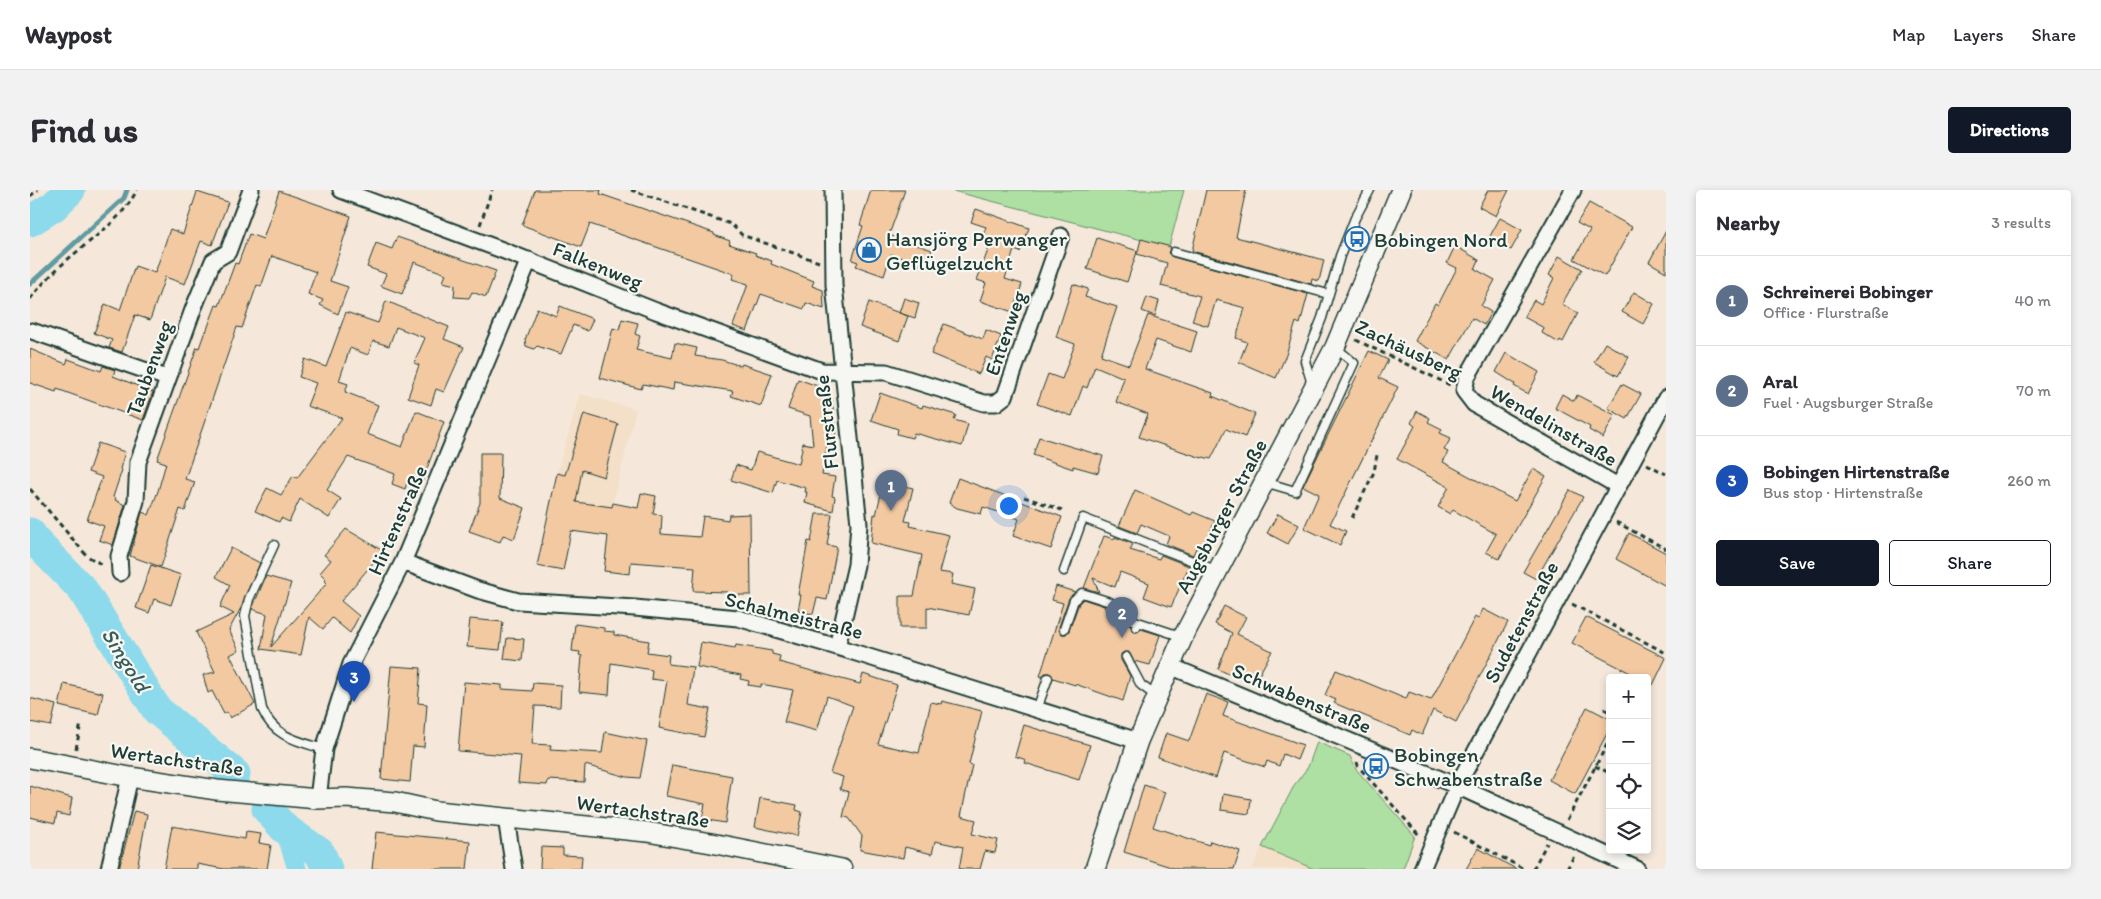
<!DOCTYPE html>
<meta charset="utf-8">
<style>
body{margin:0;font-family:Itim,sans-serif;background:#f2f2f3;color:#2b2b33}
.controls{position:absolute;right:15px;bottom:15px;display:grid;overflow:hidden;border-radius:5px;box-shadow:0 2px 8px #0003}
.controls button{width:45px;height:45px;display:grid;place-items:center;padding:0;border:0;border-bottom:1px solid #e1e1e2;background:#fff;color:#2b2b33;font:25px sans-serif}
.you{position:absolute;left:978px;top:315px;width:18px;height:18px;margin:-12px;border:4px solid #fff;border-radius:50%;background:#1a73e8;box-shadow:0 0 0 8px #1a73e833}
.badge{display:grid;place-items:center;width:32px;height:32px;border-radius:50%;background:#111827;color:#fff;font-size:16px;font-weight:700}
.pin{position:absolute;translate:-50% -41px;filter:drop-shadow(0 1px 2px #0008)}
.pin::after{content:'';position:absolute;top:26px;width:18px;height:15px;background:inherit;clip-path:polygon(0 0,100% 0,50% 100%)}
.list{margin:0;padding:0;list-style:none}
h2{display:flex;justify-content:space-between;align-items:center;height:65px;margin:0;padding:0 20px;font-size:21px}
h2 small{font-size:16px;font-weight:400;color:#7c7c81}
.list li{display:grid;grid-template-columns:32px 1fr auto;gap:15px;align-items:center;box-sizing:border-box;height:90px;padding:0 20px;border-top:1px solid #e1e1e2}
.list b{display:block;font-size:19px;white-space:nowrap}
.list p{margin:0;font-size:16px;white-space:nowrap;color:#7c7c81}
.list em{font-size:16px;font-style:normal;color:#7c7c81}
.actions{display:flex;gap:10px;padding:15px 20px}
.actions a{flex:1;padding:11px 0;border:1px solid #111827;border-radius:5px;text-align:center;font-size:18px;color:#111827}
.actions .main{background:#111827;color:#fff}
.icon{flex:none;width:28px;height:28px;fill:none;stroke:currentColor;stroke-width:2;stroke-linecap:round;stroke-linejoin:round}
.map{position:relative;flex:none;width:1636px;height:679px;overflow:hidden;border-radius:5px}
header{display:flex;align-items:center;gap:30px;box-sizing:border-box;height:70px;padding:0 25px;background:#fff;border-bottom:1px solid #e1e1e2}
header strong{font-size:24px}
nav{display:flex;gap:28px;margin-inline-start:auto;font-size:18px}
.intro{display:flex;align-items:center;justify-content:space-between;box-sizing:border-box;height:120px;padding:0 30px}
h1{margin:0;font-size:35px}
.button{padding:12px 22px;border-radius:5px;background:#111827;color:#fff;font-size:18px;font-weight:700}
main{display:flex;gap:30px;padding:0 30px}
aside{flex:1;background:#fff;border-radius:5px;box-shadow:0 2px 8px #0003}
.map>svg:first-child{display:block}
.built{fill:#f4dfc9}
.green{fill:#ade0a2;stroke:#668e6b}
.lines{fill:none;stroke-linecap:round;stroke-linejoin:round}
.stream{stroke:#619ba2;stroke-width:5}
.canal{stroke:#8ddaec;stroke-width:19}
.river{stroke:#8ddaec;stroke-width:31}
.building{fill:#f3c9a2;stroke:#1f3d34}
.service-casing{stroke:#1f3d34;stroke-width:11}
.minor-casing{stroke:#1f3d34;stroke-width:19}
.tertiary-casing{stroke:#1f3d34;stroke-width:22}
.path{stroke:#1f3d34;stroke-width:3;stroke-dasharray:5 4;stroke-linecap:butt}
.service{stroke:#f6f6f2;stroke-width:8}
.minor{stroke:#f6f6f2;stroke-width:15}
.tertiary{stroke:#f6f6f2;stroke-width:19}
.labels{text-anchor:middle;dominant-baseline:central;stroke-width:4.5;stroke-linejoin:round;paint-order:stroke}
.poi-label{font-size:21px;fill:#1f3d34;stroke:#f6f6f2;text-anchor:start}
.street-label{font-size:21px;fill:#1f3d34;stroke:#f6f6f2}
.water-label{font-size:22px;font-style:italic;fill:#355c59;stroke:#f6f6f2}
</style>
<header>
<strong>Waypost</strong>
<nav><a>Map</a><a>Layers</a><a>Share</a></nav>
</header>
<div class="intro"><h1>Find us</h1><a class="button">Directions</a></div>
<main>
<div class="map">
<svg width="1636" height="679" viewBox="0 0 1636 679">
<rect width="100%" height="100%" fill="#f5e8da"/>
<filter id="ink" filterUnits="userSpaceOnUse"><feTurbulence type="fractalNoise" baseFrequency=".02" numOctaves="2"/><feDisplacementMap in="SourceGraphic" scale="10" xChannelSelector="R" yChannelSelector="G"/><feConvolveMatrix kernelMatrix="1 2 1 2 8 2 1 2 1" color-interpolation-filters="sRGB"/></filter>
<g filter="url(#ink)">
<path class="built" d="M550,204L606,219L582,317L517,335L527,283Z
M1232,657L1284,679H1222Z"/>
<path class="green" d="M919,0H1154L1139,57Z
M1287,552L1320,566L1325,578L1385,646L1373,679H1284L1232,657L1265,594L1278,577Z"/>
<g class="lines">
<path class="stream" d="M0,94L94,8L97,0"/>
<path class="canal" d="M254,638L267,679"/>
<path class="river" d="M0,31L24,16L40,0
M0,343L7,353L52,399L127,520L205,584
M237,619L254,638L290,663L297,679"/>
</g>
<path class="building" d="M505,0H571L570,4L684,43V45L700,51L699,54L726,63L725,65L742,71L741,74L784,91L782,96L793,100L794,119L776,113L774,119L731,104L717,141L703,136L718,94L702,89L704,84L560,34L551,57L492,35Z
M841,0H875L859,45L902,60L896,77L861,64L854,86L826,76L828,72L822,70L833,36L830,35Z
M1176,0H1216L1206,47L1294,70L1289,91L1282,89L1281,94L1162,61Z
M1458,0H1479L1466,26L1449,17Z
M249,1L321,26L300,91L318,97L308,124L290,115L293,110L278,104L286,82L242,66L231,97L227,95L212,138L207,137L155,289L165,292L155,321L150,319L131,377L100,366L112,322L119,325L128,301L136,273L127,270L167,157L169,158L175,141L176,142L186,115L189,116L205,73L208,74L219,44L233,49Z
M167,2L198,12L182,55L171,51L155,94L135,87L120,130L105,125L92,162L79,158L82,150L64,143L75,114L90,120L105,76L125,83L140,39L153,44Z
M1559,13L1602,37L1575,86L1544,69L1560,40L1547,33Z
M946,19L999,38L990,62L984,60L975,89L992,94L983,122L950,111L956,93L947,90L961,52L952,48L956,37L941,32Z
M1470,28L1492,40L1481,60L1459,48Z
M1636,41V82L1619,72Z
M367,47L466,81L456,107L442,102L439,108L424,107L425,95L413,92L416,84L384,72L372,104L351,96L356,84L337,77L346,53L362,59Z
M1067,48L1108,61L1111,49L1141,57L1138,63L1143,67L1278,104L1270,134L1266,132L1256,165L1246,188L1209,172L1217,152L1206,148L1215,118L1186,110L1178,136L1162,131L1170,106L1131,96L1137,73L1107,64V62L1097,92L1057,79Z
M1425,56L1449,70L1445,79L1465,90L1451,116L1461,122L1454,135L1442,128L1419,170L1385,151L1405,113L1408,115L1427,78L1417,73Z
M1529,66L1552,79L1532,114L1548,123L1533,152L1530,150L1529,153L1512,143L1514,138L1494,127L1504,110L1511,114L1524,88L1519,85Z
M1043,94L1058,99L1055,107L1087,117L1071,165L1099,175L1118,125L1167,141L1161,162L1126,150L1115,179L1183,203L1182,206L1225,224L1215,247L1196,239L1181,269L1173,267L1172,268L1109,247L1118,224L1086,212L1094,188L1065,176L1057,198L1053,196L1042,226L1007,214L1018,184L1032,189L1045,154L1026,147Z
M1604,102L1624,114L1613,134L1592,122Z
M1117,107L1129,111L1125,126L1112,121Z
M874,108L889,113L885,128L869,123Z
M356,111L419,137L414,149L434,157L414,202L406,199L401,215L378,207L389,175L384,173L395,148L366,137L359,156L343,151L338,165L320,158L309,191L318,194L315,202L348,215L337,244L372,257L386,221L414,232L392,292L379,287L375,299L362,294L365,284L318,267L297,300L311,309L299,328L270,309L259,332L251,328L249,332L225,321L237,298L251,305L263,286L267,288L312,228L277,216L286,193L269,187L275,169L296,177L316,122L348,133Z
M839,112L878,126L869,151L830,137Z
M530,116L563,129L558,141L543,135L531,164L507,156L504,159L496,156L495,150L507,118L526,126Z
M592,129L608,133L605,144L610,146L606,160L642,168L645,153L667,158L665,166L692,170L711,176L712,174L742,184L731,216L701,206L703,201L644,192L643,200L613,194L611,199L570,188L583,138L589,140Z
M914,134L953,149L956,140L971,146L962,170L956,167L949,184L901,164Z
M1575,153L1599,167L1588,186L1564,172Z
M0,159L36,174L38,169L71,181L73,176L85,180L83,186L123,202L113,230L27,199L26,202L0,193Z
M1339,161L1358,170L1349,188L1368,197L1300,334L1316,341L1310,355L1274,338L1289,304L1273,296Z
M1476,163L1509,182L1498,204L1484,196L1485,194L1466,182Z
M768,189L793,198L791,205L802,208L806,249L798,250L792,285L805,287L802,306L805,307L803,321L775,313L777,302H775L776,298L747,290L743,303L701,290L706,275L721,280L727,262L769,274L773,253L783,255L780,226L758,219Z
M1592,194L1611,204L1597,229L1578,218Z
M850,203L892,218L893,215L926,225L924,230L938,234L932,256L884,243L882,248L867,244L868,239L841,230Z
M1532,204L1544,211L1547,205L1585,225L1573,248L1559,240L1560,237L1525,218Z
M1387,221L1400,228L1398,232L1412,239L1410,243L1421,248L1414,260L1418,262L1413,272L1485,311L1503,279L1516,286L1469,369L1456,362L1466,344L1423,320L1420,324L1408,317L1419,297L1367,269L1385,236L1381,233Z
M554,224L588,234L574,287L552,280L546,312L582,317L583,313L608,318L611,303L626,306L623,324L632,325L631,344L670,347L673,326L698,330L699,325L720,324L721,405H697V402L663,401L665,377L601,372L600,384L574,381L578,346L541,341L533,381L507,376L527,283L535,285Z
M1009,247L1073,266L1068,283L1043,276V279L1003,265Z
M68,253L95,262L90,279L92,280L83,307L86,308L85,310L95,315L83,355L69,350L74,336L57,330L72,287L58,282Z
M450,263H471L470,308L495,318L484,349L473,345L470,352L439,341L450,313Z
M928,288L1032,327L1021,359L983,346L989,329L953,317L951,324L927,318L919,313Z
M854,291L883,298L875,331L881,332L880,336L919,345L909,382L923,384L921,394L945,399L939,425L897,417V438H870V406H884L892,365L841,353L844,324L846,325Z
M1105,300L1161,325L1163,322L1185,331L1172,360L1166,358L1163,365L1136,354L1139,346L1111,334L1107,343L1089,336Z
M1540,300L1553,307L1506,389L1493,382Z
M786,324H802L797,355L807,357L797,410L787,408L783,424L768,421L771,405H768L778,351L781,352Z
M1248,324L1269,335L1258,354L1237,343Z
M316,339L353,361L311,411L329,426L320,443L302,428L293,439L279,427L271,465L231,459L237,424L222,419L236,386L261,393L241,457L297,393L295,391L296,389L290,383L301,370L294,365Z
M1599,343L1636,363V396L1586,369Z
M1074,346L1084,349L1085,347L1103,354L1100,360L1129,369L1131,365L1159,376L1141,417L1114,407L1119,393L1090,382L1085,397L1063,388L1069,402L1054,398Z
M201,358L230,373L212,416L199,440L209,460L200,465L225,514L200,528L197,522L194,524L182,501L178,503L173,485L185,482L166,442L204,424L190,417L200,395L186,387Z
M121,375L151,385L141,415L124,409L119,423L106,418Z
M1026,396L1045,402L1039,408L1029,437L1032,444H1036L1039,441L1049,413L1053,409L1074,416L1079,428L1101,435L1103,442H1107L1111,439L1130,445L1120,475L1104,471L1099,462H1094L1091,464V470L1100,486L1093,511L1045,494V495L1023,488L1019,483H1015L1012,487L1010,486L1033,413L1022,410Z
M1194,416L1216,427L1207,444L1242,461L1224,494L1204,484L1203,486L1188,479L1202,443L1185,434Z
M1453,419L1478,432L1426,532L1403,520L1392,545L1382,540L1380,545L1304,513L1306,510L1295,505L1306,480L1376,509L1379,502L1401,510L1445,427L1448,429Z
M1556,427L1636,468L1623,495L1617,491V488H1610L1542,453Z
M440,429L473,432L470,460L437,457Z
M545,434L574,438V441L584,442V445L619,451L617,462L639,465L638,474L663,477L658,515L680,519L674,547L629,538L637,491L621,489L622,480L581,473L579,505L549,502L552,466L549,465L550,462L542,461Z
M477,448L494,449L492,471L474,469Z
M671,452L705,458L706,455L742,461V464L750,466L749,472L830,494L833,484L867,495L848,554L889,563L901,512L911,514L912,511L952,521L939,574L942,575L931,626L946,630L942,644L968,650L965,663L955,661L950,679H929L933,657L905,651L902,664L875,657L873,668L830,660L832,646L819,628L813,627L819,602L810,599L813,587L800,583L823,516L797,506L787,541L754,532L763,500L731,494V497L718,495L719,491L710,489L711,485L667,477Z
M361,476L391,478L388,513L397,514L394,557L383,556L380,592L351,589Z
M434,492L472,495V499L502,501L503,493L531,495L530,517L505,516L502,554L521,555L520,560L572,563L575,542L617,551L610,588L597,587L555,575L554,592L518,590L517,595L488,593L491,566L428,561Z
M34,494L73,503L68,525L29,516Z
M1176,504L1198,512L1193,526L1273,555L1267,570L1253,564L1249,576L1237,571L1235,577L1194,563L1186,588L1128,567L1136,543L1159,551Z
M0,508L26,515L21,536L0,532Z
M1557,517L1580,529V538L1545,604L1519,590Z
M994,535L1060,555L1049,590L995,573L996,570L985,566Z
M642,575L702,586L695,633L672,629L675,614L636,606Z
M1114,595L1135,602L1123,637L1179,655L1180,651L1210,661L1204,679H1147L1094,662Z
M0,596L42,608L39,626L27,623L25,633L0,627Z
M1193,604L1221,609L1219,624L1191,620Z
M730,608L767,615L766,620L772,622L767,646L725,637Z
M104,621L117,624L107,679H89Z
M142,636L215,649L216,642L231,644L229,653L241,655L237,679H194L167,674V679H134Z
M346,642L440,651L437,679H342Z
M511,657L533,658V665L552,666L551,679H510Z
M1448,658L1486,679H1436Z"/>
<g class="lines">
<defs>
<path id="service" d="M1144,62L1298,104
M1282,194L1275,171L1292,128L1310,66L1325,28L1340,0
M1235,292L1265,301L1324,173L1305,157
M244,355L219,409L215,426L232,519C244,547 267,551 294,559
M1034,381L1053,328L1188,381
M1106,437L1108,432L1153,447
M1034,439L1044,410L1052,403L1080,412L1089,425L1108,432
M1096,467L1111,495L1126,506
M1007,519L1018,488"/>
<path id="minor" d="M311,0L472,60L626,121L792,181L856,182L954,213H966L975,206L1031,46
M803,0L804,95L829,334L826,375L807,457
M1543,0L1437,187L1434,201L1444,214L1588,296
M2,141L137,188
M373,372L448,400L488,411L605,418L708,428L807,457L1108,551
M90,383L89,366L106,311L108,272L164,117L183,71L198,62L221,0
M1140,476L1427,596L1607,679
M288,609L294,559L321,474L373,372L499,70
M476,628L484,679
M79,679L100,587
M1392,679L1427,596L1636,208"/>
<path id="tertiary" d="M0,568L100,587L187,600L288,609L316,608L365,612L406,621L617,642L681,653L812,679
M1065,679L1108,551L1153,447L1305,157L1371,0"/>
</defs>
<use href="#service" class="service-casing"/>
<use href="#minor" class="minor-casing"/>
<use href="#tertiary" class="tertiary-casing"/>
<path class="path" d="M601,0L701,34L712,45L789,72
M0,6L8,0
M450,35L462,0
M0,109C13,93 27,78 43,65C67,45 92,29 107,0
M1326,150L1420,195
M1617,274L1636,284
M0,299L57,366L73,375
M994,307L1032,320
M1322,328L1344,282L1347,265
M1586,332L1636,359
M1542,414L1636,463
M1574,519L1580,522
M46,559L51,533
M1327,572L1328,576L1389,645
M1565,576L1580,583
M1537,630L1580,549
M1424,642L1494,679
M1503,679L1517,653
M1537,679L1544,666"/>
<use href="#service" class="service"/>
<use href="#minor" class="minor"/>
<use href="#tertiary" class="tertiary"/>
</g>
</g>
<defs>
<symbol id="bus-ring" viewBox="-11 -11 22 22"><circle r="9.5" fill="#f6f6f2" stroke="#1f6fb2" stroke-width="1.5"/><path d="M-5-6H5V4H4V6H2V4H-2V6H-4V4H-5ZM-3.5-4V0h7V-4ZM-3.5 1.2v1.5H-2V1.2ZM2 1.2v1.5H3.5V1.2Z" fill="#1f6fb2"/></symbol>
<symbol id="shop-ring" viewBox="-11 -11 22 22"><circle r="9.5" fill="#f6f6f2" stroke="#1f6fb2" stroke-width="1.5"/><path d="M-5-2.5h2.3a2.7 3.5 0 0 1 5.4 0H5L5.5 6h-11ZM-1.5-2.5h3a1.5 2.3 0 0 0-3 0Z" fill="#1f6fb2"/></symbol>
</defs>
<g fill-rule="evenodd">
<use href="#bus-ring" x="1313" y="35" width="28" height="28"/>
<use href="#shop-ring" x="825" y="46" width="28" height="28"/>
<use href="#bus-ring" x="1332" y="562" width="28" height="28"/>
</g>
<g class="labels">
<g class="poi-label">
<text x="856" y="48">Hansjörg Perwanger<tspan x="856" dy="24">Geflügelzucht</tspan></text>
<text x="1344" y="49">Bobingen Nord</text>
<text x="1364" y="564">Bobingen<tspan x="1364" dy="24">Schwabenstraße</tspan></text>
</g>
<g class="street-label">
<text transform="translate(568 75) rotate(22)">Falkenweg</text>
<text transform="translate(975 143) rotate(-71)">Entenweg</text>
<text transform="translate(1379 159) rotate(25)">Zachäusberg</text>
<text transform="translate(119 178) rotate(-70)">Taubenweg</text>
<text transform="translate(796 232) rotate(-96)">Flurstraße</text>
<text transform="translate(1524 235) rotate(30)">Wendelinstraße</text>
<text transform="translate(1191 326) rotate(-62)">Augsburger Straße</text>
<text transform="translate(367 330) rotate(-66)">Hirtenstraße</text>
<text transform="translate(764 425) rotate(14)">Schalmeistraße</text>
<text transform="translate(1491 432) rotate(-62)">Sudetenstraße</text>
<text transform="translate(1272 508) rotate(23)">Schwabenstraße</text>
<text transform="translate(147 569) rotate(8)">Wertachstraße</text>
<text transform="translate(613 621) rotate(8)">Wertachstraße</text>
</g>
<g class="water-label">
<text transform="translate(96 470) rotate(58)">Singold</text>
</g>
</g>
</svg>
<div class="controls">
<button>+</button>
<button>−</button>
<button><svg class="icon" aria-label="locate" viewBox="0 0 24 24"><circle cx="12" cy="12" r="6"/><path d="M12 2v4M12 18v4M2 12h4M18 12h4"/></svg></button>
<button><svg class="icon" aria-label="layers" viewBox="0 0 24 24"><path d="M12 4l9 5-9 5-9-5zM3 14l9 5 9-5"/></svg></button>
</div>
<div class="you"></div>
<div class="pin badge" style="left:861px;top:321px;background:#5c6f8a">1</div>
<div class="pin badge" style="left:1092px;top:448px;background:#5c6f8a">2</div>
<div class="pin badge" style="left:324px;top:512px;background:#1a4fb4">3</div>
</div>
<aside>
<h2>Nearby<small>3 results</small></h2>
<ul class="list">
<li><span class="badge" style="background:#5c6f8a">1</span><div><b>Schreinerei Bobinger</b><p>Office · Flurstraße</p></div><em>40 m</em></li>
<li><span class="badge" style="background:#5c6f8a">2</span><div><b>Aral</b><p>Fuel · Augsburger Straße</p></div><em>70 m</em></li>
<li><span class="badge" style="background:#1a4fb4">3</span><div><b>Bobingen Hirtenstraße</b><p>Bus stop · Hirtenstraße</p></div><em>260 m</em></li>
</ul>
<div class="actions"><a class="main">Save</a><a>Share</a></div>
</aside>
</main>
